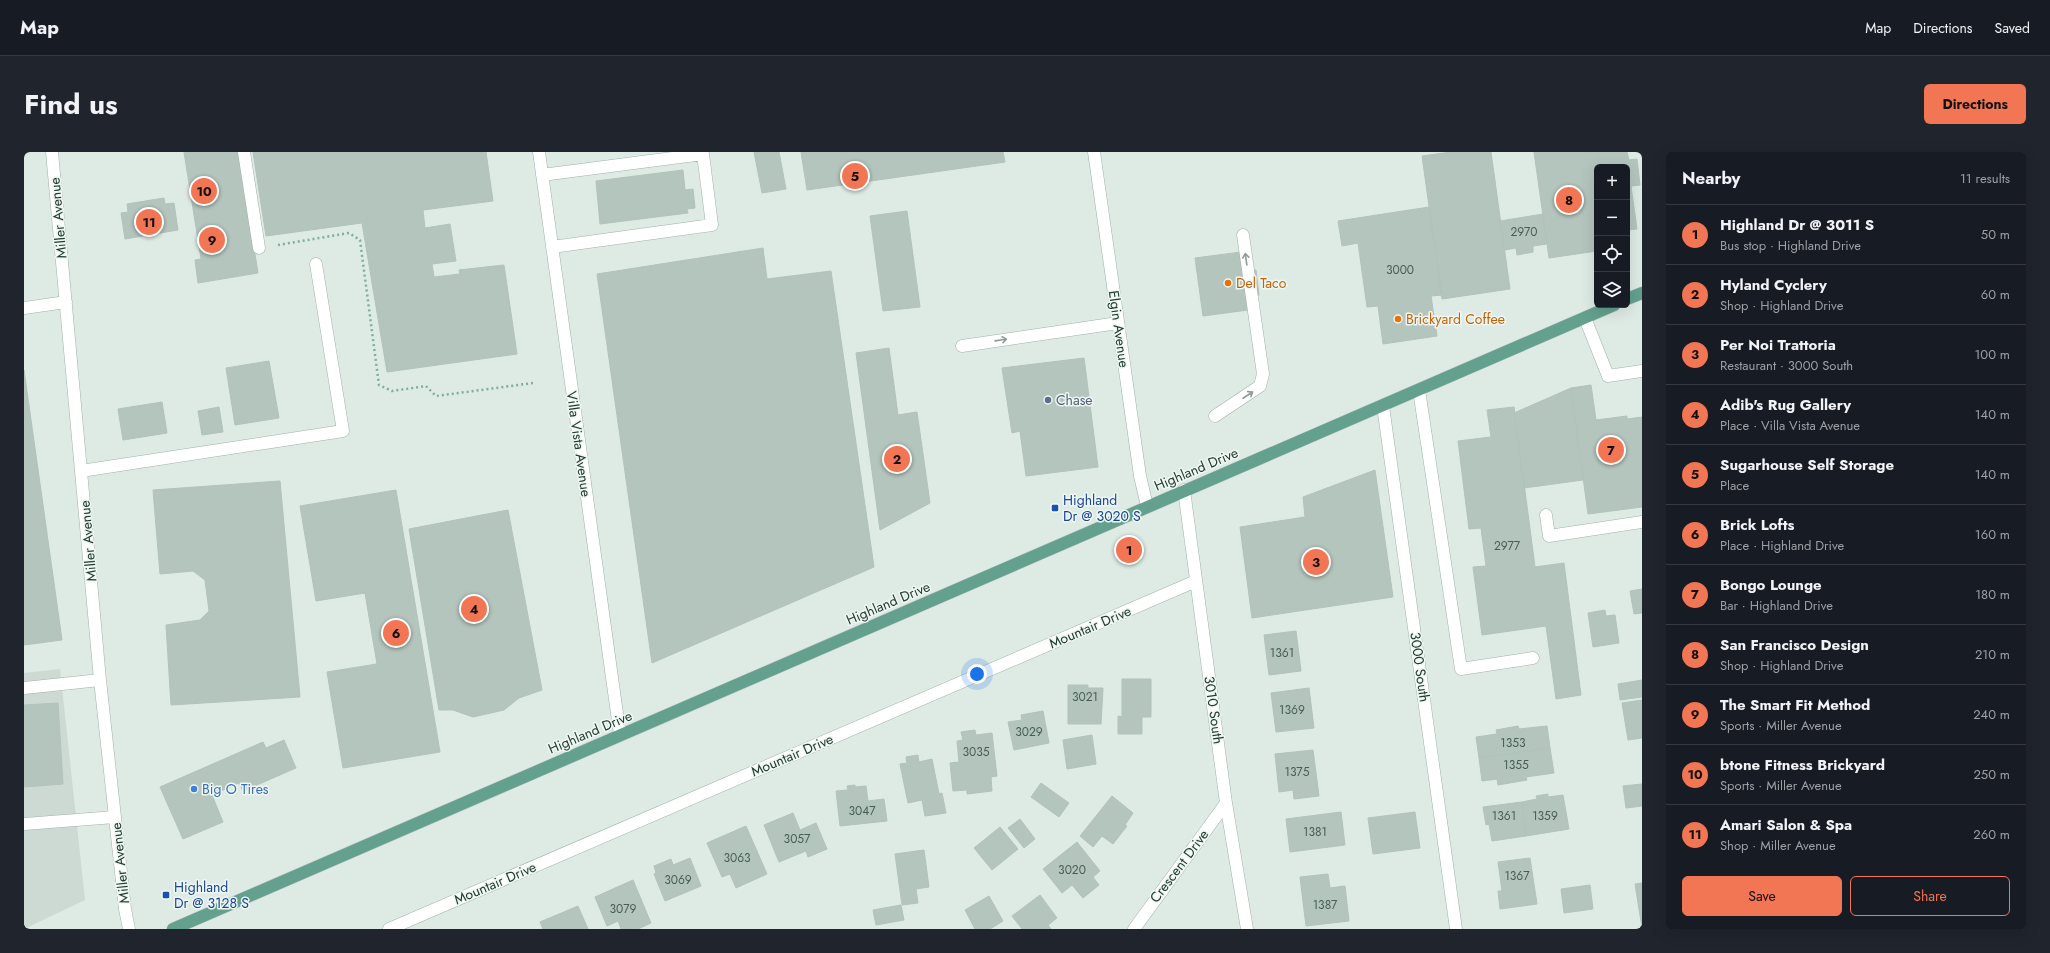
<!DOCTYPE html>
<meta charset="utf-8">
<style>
body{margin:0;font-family:Jost,sans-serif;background:#20242c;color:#f1f3f6}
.controls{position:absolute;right:12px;top:12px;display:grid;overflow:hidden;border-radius:6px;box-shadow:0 4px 16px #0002}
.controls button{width:36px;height:36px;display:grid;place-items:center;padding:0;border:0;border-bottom:1px solid #363941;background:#171b24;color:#f1f3f6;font:20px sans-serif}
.you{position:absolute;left:953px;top:522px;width:14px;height:14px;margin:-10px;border:3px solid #fff;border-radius:50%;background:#1a73e8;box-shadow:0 0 0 6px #1a73e833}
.badge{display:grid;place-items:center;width:26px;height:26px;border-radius:50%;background:#f27554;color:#111;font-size:13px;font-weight:700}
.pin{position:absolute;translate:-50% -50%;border:2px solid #fff;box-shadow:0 1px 4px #0006}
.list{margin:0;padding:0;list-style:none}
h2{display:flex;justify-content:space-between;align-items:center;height:52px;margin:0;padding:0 16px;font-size:17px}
h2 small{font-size:13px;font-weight:400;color:#9ea1a6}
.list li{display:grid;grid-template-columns:26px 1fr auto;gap:12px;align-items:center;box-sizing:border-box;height:60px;padding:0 16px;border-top:1px solid #363941}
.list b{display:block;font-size:15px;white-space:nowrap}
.list p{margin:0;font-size:13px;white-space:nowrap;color:#9ea1a6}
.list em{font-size:13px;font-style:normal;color:#9ea1a6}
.actions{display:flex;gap:8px;padding:12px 16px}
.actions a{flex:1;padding:9px 0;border:1px solid #f27554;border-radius:6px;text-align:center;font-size:14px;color:#f27554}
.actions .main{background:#f27554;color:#111}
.icon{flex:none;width:22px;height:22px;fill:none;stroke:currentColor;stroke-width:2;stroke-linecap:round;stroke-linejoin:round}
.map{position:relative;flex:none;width:1618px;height:777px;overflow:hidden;border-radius:6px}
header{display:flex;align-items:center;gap:24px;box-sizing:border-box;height:56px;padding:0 20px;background:#171b24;border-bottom:1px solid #363941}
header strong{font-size:19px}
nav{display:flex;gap:22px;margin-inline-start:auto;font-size:14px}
.intro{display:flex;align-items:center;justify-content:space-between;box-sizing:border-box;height:96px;padding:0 24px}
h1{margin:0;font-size:28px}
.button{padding:10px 18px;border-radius:6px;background:#f27554;color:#111;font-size:14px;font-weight:700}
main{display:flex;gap:24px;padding:0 24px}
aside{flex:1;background:#171b24;border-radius:6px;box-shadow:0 4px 16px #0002}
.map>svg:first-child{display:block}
.built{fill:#cddad3}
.building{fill:#b4c5bd;stroke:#b1c3bb}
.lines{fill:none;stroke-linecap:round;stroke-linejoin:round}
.minor-casing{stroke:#a1b2ab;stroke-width:13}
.major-casing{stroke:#bcc4c2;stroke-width:13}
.path{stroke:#7fae9d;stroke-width:2.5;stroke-dasharray:2 3;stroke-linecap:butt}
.minor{stroke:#fff;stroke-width:12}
.major{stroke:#63a08e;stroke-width:12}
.oneway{stroke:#909c98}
.food-dot{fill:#e8710a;stroke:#eff7f2;stroke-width:1.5}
.service-dot{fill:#5c6f8a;stroke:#eff7f2;stroke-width:1.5}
.transit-dot{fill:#1a4fb4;stroke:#eff7f2;stroke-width:1.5}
.shop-dot{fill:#3f7fe0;stroke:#eff7f2;stroke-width:1.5}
.labels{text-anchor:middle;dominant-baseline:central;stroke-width:3;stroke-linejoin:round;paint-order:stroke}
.number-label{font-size:12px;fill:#455d55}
.street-label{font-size:14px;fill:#203a32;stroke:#eff7f2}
.food-label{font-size:14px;fill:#c56008;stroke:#eff7f2;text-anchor:start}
.service-label{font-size:14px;fill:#4e5e75;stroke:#eff7f2;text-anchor:start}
.transit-label{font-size:14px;fill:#164399;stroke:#eff7f2;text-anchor:start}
.shop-label{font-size:14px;fill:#366cbe;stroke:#eff7f2;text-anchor:start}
</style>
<header>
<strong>Map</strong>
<nav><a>Map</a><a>Directions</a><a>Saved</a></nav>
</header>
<div class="intro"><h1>Find us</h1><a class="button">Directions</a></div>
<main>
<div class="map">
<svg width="1618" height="777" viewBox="0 0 1618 777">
<rect width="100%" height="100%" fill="#deeae4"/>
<path class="built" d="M36,517L61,748L0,777V521Z"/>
<path class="building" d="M160,0H215L234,121L174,131L171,108L177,107Z
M229,0H462L469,49L399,58L401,76L426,72L432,109L408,112L410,125L436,122L435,118L480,113L493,202L363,220L338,71L242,84Z
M730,0H755L762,37L738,41Z
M777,0H979L981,10L783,38Z
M1427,0H1467L1486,137L1418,147L1398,4Z
M1510,0H1603L1605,8L1613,7L1616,33L1607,34L1613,77L1603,78V15H1573V99L1525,106Z
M659,18L661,38L669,37L671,56L663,57L664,61L576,72L572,29Z
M140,46L141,52L150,51L154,78L101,87L97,61L104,60L103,52Z
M1405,55L1418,143L1407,144L1413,184L1359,192L1354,154L1343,155L1334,91L1318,94L1314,69Z
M883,59L896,155L859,159L846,64Z
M1519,62L1523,92L1509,94V100L1493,103L1492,96L1481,98L1476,69Z
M739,96L743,127L807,119L850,415L628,511L573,122Z
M1217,100L1220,120L1232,118L1235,143L1222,145L1224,158L1179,164L1171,106Z
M865,196L874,263L893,260L906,351L856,378L832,201Z
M1060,206L1074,315L1002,324L996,279L988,281L978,216Z
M245,209L255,266L211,273L202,216Z
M0,218L38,488L0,493Z
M1567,233L1572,268L1603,264V267L1618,265V355L1564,362L1547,236Z
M1547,236L1559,328L1500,336L1490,261Z
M138,250L143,281L99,288L94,257Z
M195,255L199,280L178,283L174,259Z
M1490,255L1511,415L1540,411L1557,543L1532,547L1522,474L1458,483L1449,415L1462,414L1457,376L1445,377L1434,289L1467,285L1463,258Z
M1351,318L1369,445L1228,466L1216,375L1281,365L1279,345Z
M256,329L276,545L147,553L142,473L176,468L185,459L181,428L169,419L136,422L129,338Z
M372,338L416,600L319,616L303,520L353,512L341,441L292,449L276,354Z
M484,358L518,538L495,546L480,558L449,565L429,558H415L385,377Z
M1618,437V461L1610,462L1606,439Z
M1581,458L1582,464L1591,463L1595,491L1569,495L1564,461Z
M1272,479L1277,519L1245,523L1240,483Z
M1098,527H1127V565H1118V582H1094V564L1098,565Z
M1618,528V545L1596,548L1594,532Z
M1044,533H1064V536H1079L1077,572H1044Z
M1285,536L1290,576L1252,580L1247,541Z
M1618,548V586L1604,588L1598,551Z
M34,551L39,632L0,635V553Z
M1019,559L1025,591L990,598L984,570L998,568L997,563Z
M1494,574L1495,577L1523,574L1526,596L1455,606L1452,585L1473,582L1472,578Z
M951,578L952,583L968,581L973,624L967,625L968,639L943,642V638L929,639L926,611L935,610L933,589L939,588L937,580Z
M1068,583L1072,612L1043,617L1039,588Z
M260,588L272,616L219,639L215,631L188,643L199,670L159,687L136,635L239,590L242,596Z
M1526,596L1530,621L1502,625L1503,628L1474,633L1473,627L1458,629L1455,606Z
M1289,598L1295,644L1270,647L1269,638L1255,640L1251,602Z
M894,603L895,610L908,607L915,642L918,641L922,661L901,664L898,648L884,651L876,612L883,611L882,605Z
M1017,631L1045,651L1035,665L1007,645Z
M1618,632V654L1602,656L1599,634Z
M831,633V635L842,634L844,649L860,647L863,669L816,674L812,639L824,638L823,634Z
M1524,642V645L1539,643L1545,677L1502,684L1498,650L1513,647L1512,644Z
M1088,644L1109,661L1101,673L1103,674L1089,692L1078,684L1069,695L1056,684Z
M1498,650L1502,684L1468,689L1465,672L1462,673L1459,655Z
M1317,660L1321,693L1266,700L1262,667Z
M1391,660L1396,696L1349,702L1344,666Z
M769,661L776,678L792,671L803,697L784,705L782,699L755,710L740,673Z
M996,667L1011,687L1000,696L984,676Z
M722,674L743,722L712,736L706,722L698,725L683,691Z
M976,675L994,697L968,718L950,696Z
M1053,690L1076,719L1069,725L1075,733L1059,746L1048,733L1038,741L1019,717Z
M900,698L905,735L892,737L894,751L878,753L871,702Z
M666,706L677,734L641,749L630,722L632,721L630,714L647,707L649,713Z
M1506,706L1513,752L1476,757L1474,739H1478L1474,710Z
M1304,722L1306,736L1321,734L1325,769L1282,774L1276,725Z
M609,728L627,771L614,777H597L594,769L583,774L571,745Z
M1618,731V776L1611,732Z
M1566,733L1569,757L1540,761L1537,737Z
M1016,743L1033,766L1024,773L1027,777H998L988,764Z
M965,744L979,769L966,777H951L941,758Z
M877,753L880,768L852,773L849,758Z
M554,754L564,777H519L516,770Z"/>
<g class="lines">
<defs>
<path id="minor" d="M28,0L76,528L101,757L105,777
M220,0L235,96
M515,0L596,583
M1070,0L1116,324L1123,354
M518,23L679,2L688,73L528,95
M0,156L42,150
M1561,166L1584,224L1618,219
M938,194L1094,171
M1395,238L1437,517L1509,506
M1359,254L1432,777
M1191,264L1236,234L1239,222L1219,83
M57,319L319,279L292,112
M1160,338L1202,651L1223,777
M1522,363L1525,384L1618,370
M0,536L76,528
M0,672L91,665
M365,777L1172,429
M1110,777L1202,651"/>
<path id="major" d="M1603,147L1618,141
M149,777L1590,153"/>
</defs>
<use href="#minor" class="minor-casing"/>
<use href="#major" class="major-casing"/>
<path class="path" d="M254,93L325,81L336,88L355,233L368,239L402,234L412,244L509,231"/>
<use href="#minor" class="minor"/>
<use href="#major" class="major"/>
</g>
<defs><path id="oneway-shaft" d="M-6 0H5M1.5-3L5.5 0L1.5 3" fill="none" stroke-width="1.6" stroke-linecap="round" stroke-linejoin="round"/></defs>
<g class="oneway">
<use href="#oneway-shaft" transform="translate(1222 107) rotate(-98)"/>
<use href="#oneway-shaft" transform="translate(977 188) rotate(-8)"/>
<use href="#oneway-shaft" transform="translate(1224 243) rotate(-33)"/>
</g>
<g class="food-dot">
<circle cx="1204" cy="131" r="4"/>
<circle cx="1374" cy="167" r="4"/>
</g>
<circle class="service-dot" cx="1024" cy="248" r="4"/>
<g class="transit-dot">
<rect x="1027" y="352" width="8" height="8" rx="2"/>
<rect x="138" y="739" width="8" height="8" rx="2"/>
</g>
<circle class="shop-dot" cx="170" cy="637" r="4"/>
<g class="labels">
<g class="number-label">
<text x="1500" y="80">2970</text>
<text x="1376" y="118">3000</text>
<text x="1483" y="394">2977</text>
<text x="1258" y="501">1361</text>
<text x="1061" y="545">3021</text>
<text x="1268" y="558">1369</text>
<text x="1005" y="580">3029</text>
<text x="1489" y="591">1353</text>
<text x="952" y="600">3035</text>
<text x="1492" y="613">1355</text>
<text x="1273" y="620">1375</text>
<text x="838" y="659">3047</text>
<text x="1480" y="664">1361</text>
<text x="1521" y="664">1359</text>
<text x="1291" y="680">1381</text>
<text x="773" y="687">3057</text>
<text x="713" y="706">3063</text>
<text x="1048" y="718">3020</text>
<text x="1493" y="724">1367</text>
<text x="654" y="728">3069</text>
<text x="1301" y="753">1387</text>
<text x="599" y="757">3079</text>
</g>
<g class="street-label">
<text transform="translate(34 66) rotate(-95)">Miller Avenue</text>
<text transform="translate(1095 177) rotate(82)">Elgin Avenue</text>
<text transform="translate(555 292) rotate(82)">Villa Vista Avenue</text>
<text transform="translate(1172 317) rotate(-23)">Highland Drive</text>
<text transform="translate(64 389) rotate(-95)">Miller Avenue</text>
<text transform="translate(864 451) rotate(-23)">Highland Drive</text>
<text transform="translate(1066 475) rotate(-23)">Mountair Drive</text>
<text transform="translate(1396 515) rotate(82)">3000 South</text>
<text transform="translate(1190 558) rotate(82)">3010 South</text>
<text transform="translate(566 580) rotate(-23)">Highland Drive</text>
<text transform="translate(768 603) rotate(-23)">Mountair Drive</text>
<text transform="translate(96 711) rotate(-96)">Miller Avenue</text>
<text transform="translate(1155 714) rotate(-53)">Crescent Drive</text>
<text transform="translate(471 731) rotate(-23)">Mountair Drive</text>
</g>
<g class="food-label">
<text x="1212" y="131">Del Taco</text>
<text x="1382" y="167">Brickyard Coffee</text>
</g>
<g class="service-label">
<text x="1032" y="248">Chase</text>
</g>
<g class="transit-label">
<text x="1039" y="348">Highland<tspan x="1039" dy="16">Dr @ 3020 S</tspan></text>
<text x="150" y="735">Highland<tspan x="150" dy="16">Dr @ 3128 S</tspan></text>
</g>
<g class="shop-label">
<text x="178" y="637">Big O Tires</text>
</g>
</g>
</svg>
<div class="controls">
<button>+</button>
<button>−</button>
<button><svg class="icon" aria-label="locate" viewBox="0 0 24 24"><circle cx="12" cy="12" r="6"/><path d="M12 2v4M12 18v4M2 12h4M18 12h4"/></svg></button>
<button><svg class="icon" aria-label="layers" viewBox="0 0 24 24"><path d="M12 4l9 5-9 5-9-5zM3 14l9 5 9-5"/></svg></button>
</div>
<div class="you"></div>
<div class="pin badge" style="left:1105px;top:398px">1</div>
<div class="pin badge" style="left:873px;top:307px">2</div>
<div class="pin badge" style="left:1292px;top:410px">3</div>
<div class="pin badge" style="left:450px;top:457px">4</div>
<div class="pin badge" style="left:831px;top:24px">5</div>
<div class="pin badge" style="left:372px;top:481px">6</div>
<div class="pin badge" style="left:1587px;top:298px">7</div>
<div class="pin badge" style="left:1545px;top:48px">8</div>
<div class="pin badge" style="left:188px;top:88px">9</div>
<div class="pin badge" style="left:180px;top:39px">10</div>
<div class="pin badge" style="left:125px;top:70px">11</div>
</div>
<aside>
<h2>Nearby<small>11 results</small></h2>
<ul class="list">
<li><span class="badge">1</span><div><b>Highland Dr @ 3011 S</b><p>Bus stop · Highland Drive</p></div><em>50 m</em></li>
<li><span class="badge">2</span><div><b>Hyland Cyclery</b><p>Shop · Highland Drive</p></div><em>60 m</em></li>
<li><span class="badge">3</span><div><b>Per Noi Trattoria</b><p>Restaurant · 3000 South</p></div><em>100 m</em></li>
<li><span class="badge">4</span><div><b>Adib's Rug Gallery</b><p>Place · Villa Vista Avenue</p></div><em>140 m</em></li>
<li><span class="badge">5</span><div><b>Sugarhouse Self Storage</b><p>Place</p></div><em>140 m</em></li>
<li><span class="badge">6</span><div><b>Brick Lofts</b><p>Place · Highland Drive</p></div><em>160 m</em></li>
<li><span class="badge">7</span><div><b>Bongo Lounge</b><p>Bar · Highland Drive</p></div><em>180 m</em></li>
<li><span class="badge">8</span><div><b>San Francisco Design</b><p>Shop · Highland Drive</p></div><em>210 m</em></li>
<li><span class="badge">9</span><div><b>The Smart Fit Method</b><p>Sports · Miller Avenue</p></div><em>240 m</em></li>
<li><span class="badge">10</span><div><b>btone Fitness Brickyard</b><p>Sports · Miller Avenue</p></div><em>250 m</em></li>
<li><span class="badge">11</span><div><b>Amari Salon &amp; Spa</b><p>Shop · Miller Avenue</p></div><em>260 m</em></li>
</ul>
<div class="actions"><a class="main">Save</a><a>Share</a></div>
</aside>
</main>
